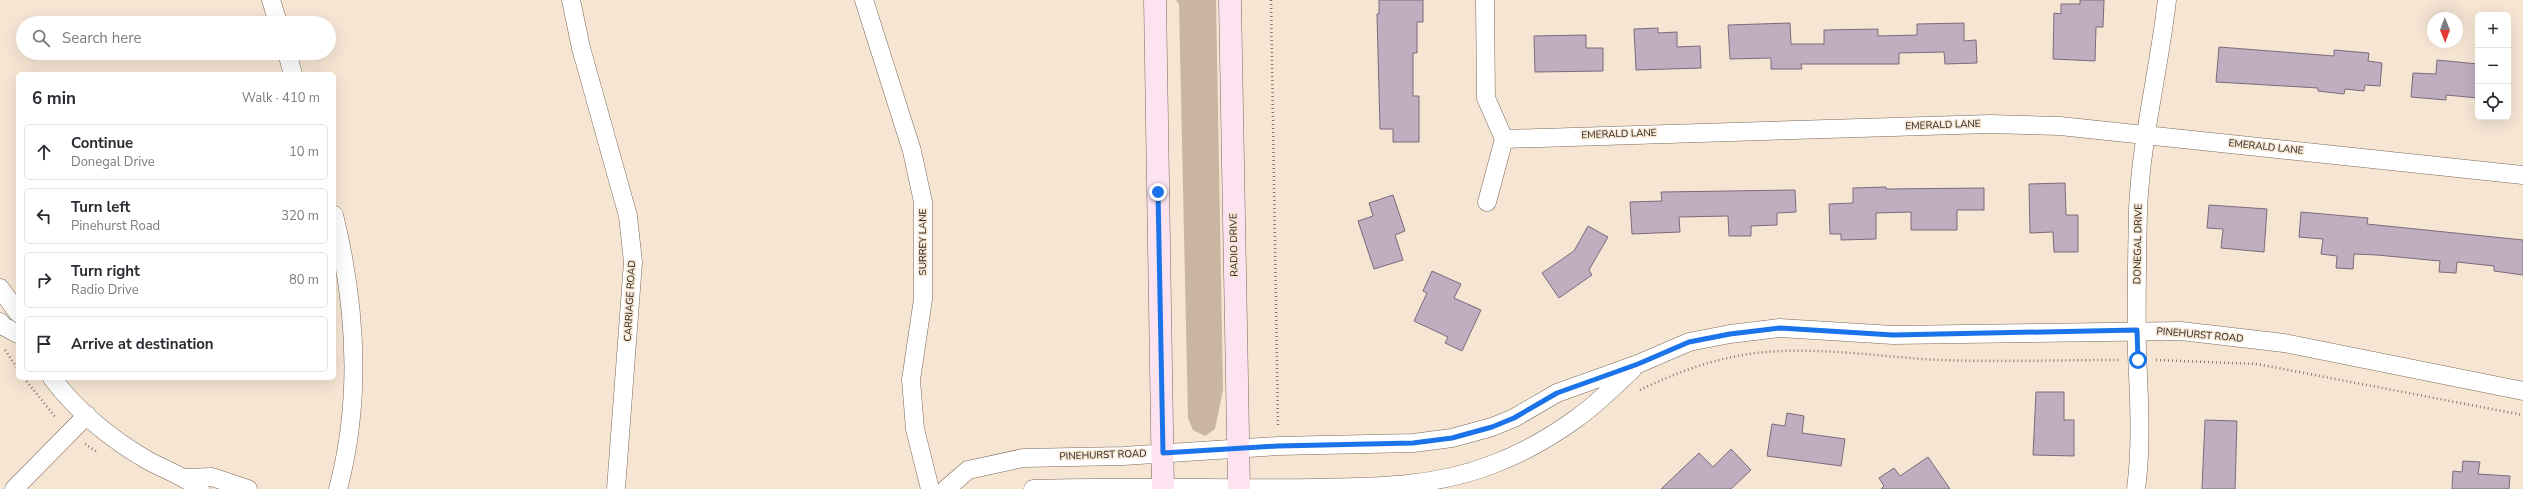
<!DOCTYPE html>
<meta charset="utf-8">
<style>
body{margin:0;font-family:"Nunito Sans",sans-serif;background:#f2f2f3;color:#2b2b33}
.controls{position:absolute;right:12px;top:12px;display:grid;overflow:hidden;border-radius:6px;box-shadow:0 4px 16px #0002}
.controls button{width:36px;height:36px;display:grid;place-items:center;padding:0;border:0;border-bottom:1px solid #e1e1e2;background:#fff;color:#2b2b33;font:20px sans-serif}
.compass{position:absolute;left:2427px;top:12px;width:36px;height:36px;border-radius:50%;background:#fff;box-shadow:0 4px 16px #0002;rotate:179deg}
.stop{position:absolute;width:12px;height:12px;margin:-9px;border:3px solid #1a73e8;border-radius:50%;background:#fff}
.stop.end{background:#1a73e8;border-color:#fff;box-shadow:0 1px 4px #0008}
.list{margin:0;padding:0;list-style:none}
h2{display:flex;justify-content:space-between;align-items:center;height:52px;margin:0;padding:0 16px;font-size:17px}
h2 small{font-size:13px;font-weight:400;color:#7c7c81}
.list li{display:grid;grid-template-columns:26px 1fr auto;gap:12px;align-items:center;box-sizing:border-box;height:56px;margin:0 8px 8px;padding:0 8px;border:1px solid #e1e1e2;border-radius:6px}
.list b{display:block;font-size:15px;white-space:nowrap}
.list p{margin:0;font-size:13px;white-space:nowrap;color:#7c7c81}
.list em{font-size:13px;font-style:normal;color:#7c7c81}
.icon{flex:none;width:22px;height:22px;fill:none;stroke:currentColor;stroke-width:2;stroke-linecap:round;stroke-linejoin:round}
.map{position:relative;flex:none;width:2523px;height:489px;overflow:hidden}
.search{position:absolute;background:#fff;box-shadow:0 4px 16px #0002;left:16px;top:16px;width:320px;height:44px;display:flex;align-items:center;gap:10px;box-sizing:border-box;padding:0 14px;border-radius:22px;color:#7c7c81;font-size:15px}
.panel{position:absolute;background:#fff;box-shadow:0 4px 16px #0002;left:16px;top:72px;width:320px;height:308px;border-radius:6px}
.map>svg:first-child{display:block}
.green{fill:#c9b5a0}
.building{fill:#beaebf;stroke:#7a6b7b}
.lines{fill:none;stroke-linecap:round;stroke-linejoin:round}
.street-casing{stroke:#78695a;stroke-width:19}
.secondary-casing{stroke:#78695a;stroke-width:23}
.path{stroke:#83786c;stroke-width:2.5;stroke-dasharray:1 3;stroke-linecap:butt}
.street{stroke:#fff;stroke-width:18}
.secondary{stroke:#fde3f0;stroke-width:22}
.route{stroke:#1a73e8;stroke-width:5}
.labels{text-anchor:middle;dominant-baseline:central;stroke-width:3;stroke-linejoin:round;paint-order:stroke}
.street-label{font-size:10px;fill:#231d17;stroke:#f6e5d3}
</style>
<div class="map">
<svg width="2523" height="489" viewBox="0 0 2523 489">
<rect width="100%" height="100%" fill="#f6e5d3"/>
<path class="green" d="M1176,0H1216L1223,390L1215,429L1205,436L1193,430L1188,418L1179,4Z"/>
<path class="building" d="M1379,0H1423V22H1417V53H1413V96H1419V142H1393V129H1380L1377,14H1379Z
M2080,0H2104L2103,27H2096L2095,61L2053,59L2054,13L2061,14V4H2080Z
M1790,23L1791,44H1824V30L1878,29V36L1917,35V24L1964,23V41L1976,40L1977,63L1945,64L1944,52L1899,53V64H1801L1802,69H1771V58L1730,59L1728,25Z
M1658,28V33L1677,32V47L1700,46L1701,68L1636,70L1634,29Z
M1586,35V48H1603V71L1535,72L1534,36Z
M2219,47L2334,56V50L2369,53L2368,61L2382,63L2380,86L2365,85L2364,91L2345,89L2344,94L2318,91V88L2216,82Z
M2437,60L2478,64V98L2446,95V100L2411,97L2413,73L2436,74Z
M2065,183L2066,215H2078V252H2054L2053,232L2030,233L2029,184Z
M1886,187V189L1984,188V210H1957V230H1911V212L1876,213V239L1841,240V234H1830L1829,204L1853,203V188Z
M1795,190L1796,212L1777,213V225L1751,226V236H1729L1728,216L1679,217L1680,232L1632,234L1630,202L1662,201L1661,192Z
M1393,195L1405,231L1395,235L1403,260L1374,269L1358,221L1373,216L1369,203Z
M2209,205L2267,209L2264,252L2221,248L2223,229L2207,228Z
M2301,212L2368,218L2367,224L2523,240V275L2494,271V266L2457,262L2456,273L2439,272L2440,261L2377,255L2354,254L2353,269L2336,268L2337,256L2321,254L2323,239L2299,237Z
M1588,226L1608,237L1589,270L1592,275L1559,298L1542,273L1574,251Z
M1432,271L1461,284L1454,298L1481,310L1462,351L1445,343L1448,337L1414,321L1427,293L1423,291Z
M2036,392H2064V420H2074V456L2033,455Z
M1787,413L1804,416L1802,433L1845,439L1841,466L1767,456L1772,424L1785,426Z
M2205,420L2237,421L2235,489H2202Z
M1731,449L1751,470L1731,489H1661L1699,453L1713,467Z
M1928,457L1950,489H1881L1884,486L1879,478L1894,468L1900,476Z
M2463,461L2480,462L2478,474L2510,476L2509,489H2452L2453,471L2462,472Z"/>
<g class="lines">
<defs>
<path id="street" d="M271,0L278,23
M571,0L581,48L628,216L633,262L616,489
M864,0L912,151L923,202V299L911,380L915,429L930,489
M1485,0L1486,98L1504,139
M287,53L293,74
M1504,139L1990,124L2060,126L2523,175
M1487,202L1504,139
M334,215C356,305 362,399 338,489
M0,288L18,313
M0,322L3,326L18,334
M52,378C77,411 111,439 147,460C165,470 184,476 200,489
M186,478L212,477L248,489
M14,489L87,415
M946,489L968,470L1023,458L1123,456L1278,446L1413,443L1452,438L1492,427L1514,418L1557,393L1638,364L1689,342L1730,334L1780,328L1893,335L2181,331L2284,343L2523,391
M1033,489C1127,486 1221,489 1316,488C1375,487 1434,487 1491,465C1521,454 1551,437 1577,418C1597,404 1614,386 1632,370
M2136,489C2142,444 2139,398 2137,353C2136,305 2137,257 2138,210C2141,139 2159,70 2167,0"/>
<path id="secondary" d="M1155,0L1163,489
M1230,0L1239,489"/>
</defs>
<use href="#street" class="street-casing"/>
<use href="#secondary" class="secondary-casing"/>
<path class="path" d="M1271,0L1278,427
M5,350L18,369
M2156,360L2257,364L2523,415
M24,378L56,418
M1640,390C1673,374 1707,361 1743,355C1804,344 1878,357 1940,360C1999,362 2059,360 2119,360
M85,444L96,451"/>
<use href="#street" class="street"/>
<use href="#secondary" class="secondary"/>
</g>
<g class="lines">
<path class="route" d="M1158,192L1163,453L1278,446L1413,443L1452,438L1492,427L1514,418L1557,393L1638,364L1689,342L1730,334L1780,328L1893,335L2137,330L2138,360"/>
</g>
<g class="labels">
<g class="street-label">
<text transform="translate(1943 125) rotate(-2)">EMERALD LANE</text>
<text transform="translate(1619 134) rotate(-2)">EMERALD LANE</text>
<text transform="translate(2266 147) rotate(6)">EMERALD LANE</text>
<text transform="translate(923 242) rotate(-90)">SURREY LANE</text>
<text transform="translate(2138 244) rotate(-89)">DONEGAL DRIVE</text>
<text transform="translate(1234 245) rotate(-91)">RADIO DRIVE</text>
<text transform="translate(630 301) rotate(-87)">CARRIAGE ROAD</text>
<text transform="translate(2200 335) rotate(5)">PINEHURST ROAD</text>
<text transform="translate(1103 455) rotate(-2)">PINEHURST ROAD</text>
</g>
</g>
</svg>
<div class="controls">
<button>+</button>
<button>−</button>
<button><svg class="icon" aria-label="locate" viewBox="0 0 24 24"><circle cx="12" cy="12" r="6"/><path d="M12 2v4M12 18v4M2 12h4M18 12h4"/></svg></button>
</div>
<svg class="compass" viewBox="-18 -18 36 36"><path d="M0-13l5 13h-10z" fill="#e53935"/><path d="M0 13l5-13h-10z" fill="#7c7c81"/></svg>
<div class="stop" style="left:2138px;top:360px"></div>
<div class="stop end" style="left:1158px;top:192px"></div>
<div class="search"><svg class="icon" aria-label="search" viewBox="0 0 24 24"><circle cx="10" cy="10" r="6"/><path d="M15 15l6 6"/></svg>Search here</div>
<section class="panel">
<h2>6 min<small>Walk · 410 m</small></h2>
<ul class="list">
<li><svg class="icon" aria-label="ahead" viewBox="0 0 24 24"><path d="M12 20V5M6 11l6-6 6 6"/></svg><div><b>Continue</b><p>Donegal Drive</p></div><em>10 m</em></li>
<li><svg class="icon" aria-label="left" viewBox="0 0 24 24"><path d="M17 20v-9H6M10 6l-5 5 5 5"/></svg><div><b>Turn left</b><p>Pinehurst Road</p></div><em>320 m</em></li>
<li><svg class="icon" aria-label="right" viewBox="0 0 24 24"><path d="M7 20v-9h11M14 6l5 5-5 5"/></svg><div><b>Turn right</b><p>Radio Drive</p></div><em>80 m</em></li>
<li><svg class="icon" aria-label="arrive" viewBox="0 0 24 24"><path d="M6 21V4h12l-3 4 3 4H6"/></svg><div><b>Arrive at destination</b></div></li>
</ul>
</section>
</div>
